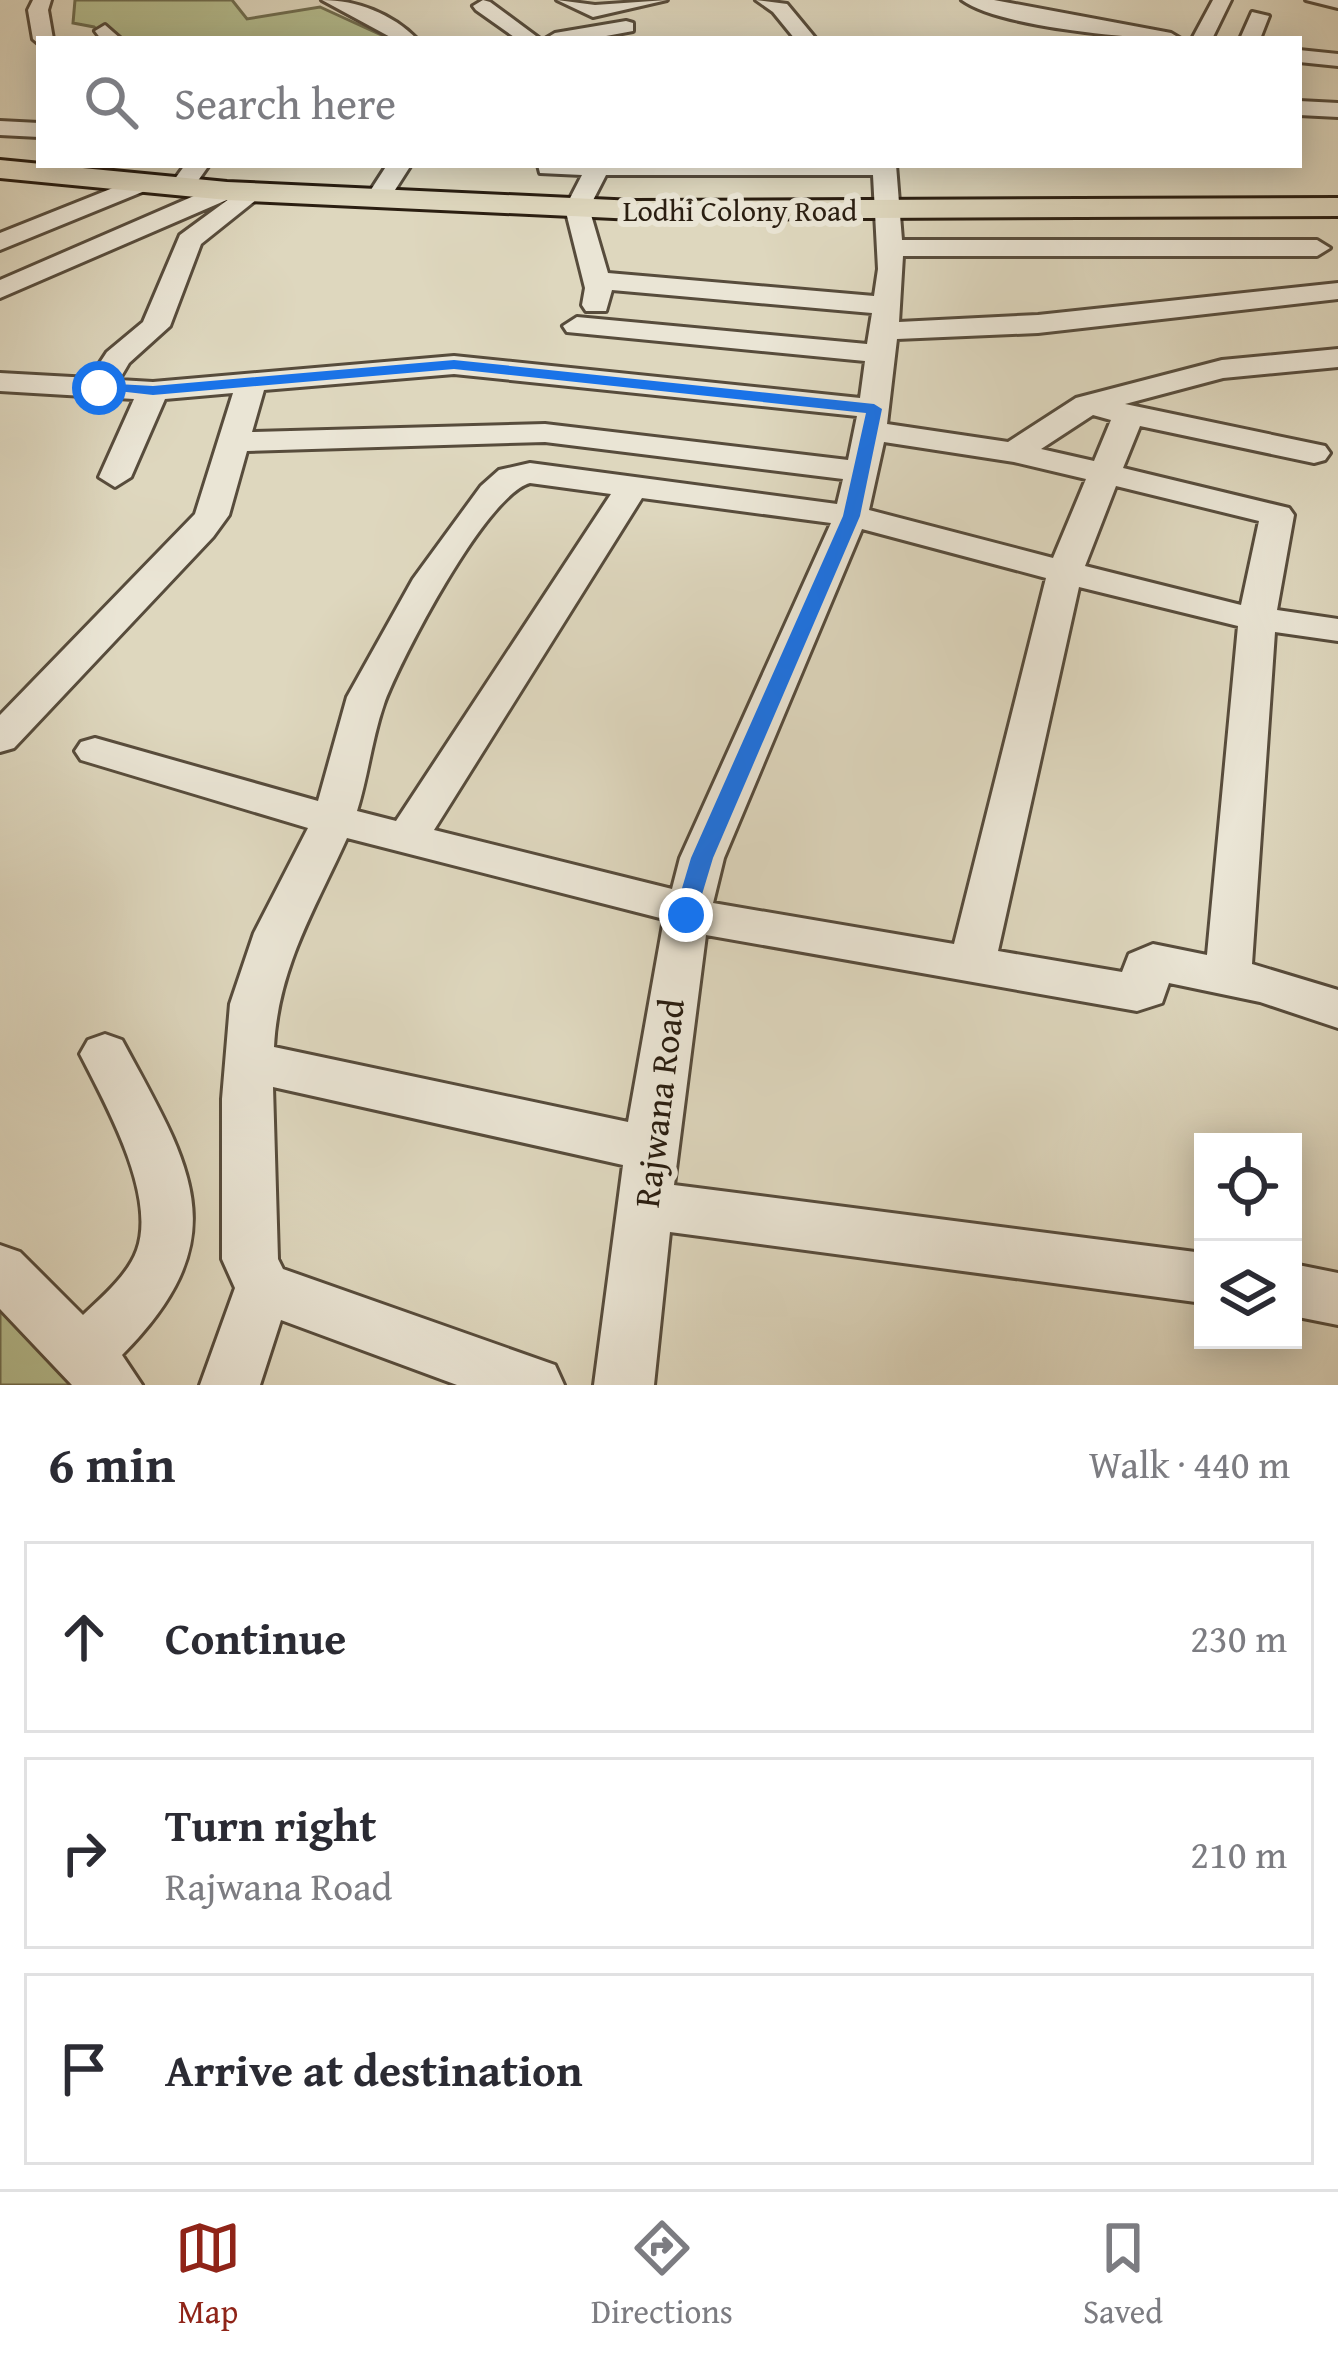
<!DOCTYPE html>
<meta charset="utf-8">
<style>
body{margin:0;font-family:"Gentium Book Plus",serif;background:#f2f2f3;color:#2b2b33}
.controls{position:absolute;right:36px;bottom:36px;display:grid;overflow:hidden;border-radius:0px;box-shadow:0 6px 30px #0003}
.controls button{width:108px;height:108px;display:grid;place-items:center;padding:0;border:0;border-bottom:3px solid #e1e1e2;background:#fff;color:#2b2b33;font:60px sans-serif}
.stop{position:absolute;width:36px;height:36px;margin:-27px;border:9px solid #1a73e8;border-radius:50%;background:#fff}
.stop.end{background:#1a73e8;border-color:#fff;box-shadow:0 3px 12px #0008}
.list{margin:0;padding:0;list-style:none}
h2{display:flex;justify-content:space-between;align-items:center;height:156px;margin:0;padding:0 48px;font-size:51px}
h2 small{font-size:39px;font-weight:400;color:#7c7c81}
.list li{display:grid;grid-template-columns:78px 1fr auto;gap:36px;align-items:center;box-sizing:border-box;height:192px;margin:0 24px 24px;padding:0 24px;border:3px solid #e1e1e2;border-radius:0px}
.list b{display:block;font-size:45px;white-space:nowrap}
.list p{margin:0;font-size:39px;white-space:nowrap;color:#7c7c81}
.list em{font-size:39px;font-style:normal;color:#7c7c81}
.icon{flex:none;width:66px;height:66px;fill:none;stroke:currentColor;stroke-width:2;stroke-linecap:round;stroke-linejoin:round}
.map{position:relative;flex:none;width:1338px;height:1385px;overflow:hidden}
.search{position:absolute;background:#fff;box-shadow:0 6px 30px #0003;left:36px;right:36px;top:36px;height:132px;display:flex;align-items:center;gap:30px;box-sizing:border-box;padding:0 42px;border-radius:0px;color:#7c7c81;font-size:45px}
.sheet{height:804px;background:#fff}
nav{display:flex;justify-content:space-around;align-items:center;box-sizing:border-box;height:168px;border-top:3px solid #e1e1e2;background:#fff;font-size:33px;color:#7c7c81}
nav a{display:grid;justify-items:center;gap:6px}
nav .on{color:#8f2418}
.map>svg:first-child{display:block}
.green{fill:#b5bd8f;stroke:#706e50;stroke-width:3}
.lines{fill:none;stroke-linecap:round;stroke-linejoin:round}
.minor-casing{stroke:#574c3c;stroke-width:6}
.major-casing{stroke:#2a1e11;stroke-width:6}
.minor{fill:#eae5d5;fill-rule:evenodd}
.major{fill:#ded7be;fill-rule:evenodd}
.route{fill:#1a73e8}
.labels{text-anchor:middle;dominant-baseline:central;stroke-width:12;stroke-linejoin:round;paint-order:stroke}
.far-street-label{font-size:30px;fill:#2a1e11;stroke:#eae5d5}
.street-label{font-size:36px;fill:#2a1e11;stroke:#eae5d5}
</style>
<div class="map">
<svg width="1338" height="1385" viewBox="0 0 1338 1385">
<rect width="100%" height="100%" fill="#ded7be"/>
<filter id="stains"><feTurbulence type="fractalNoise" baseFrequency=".00167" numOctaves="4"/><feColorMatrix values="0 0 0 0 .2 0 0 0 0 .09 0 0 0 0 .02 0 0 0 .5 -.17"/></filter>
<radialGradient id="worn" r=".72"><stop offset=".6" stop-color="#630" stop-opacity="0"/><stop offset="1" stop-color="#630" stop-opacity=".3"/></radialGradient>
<path class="green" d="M75,0H232L247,19L320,7L390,39H106L94,27L73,23Z
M0,1294L84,1385H0Z"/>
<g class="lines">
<defs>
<path id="minor" d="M33,0H51L48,10L53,39H39V44L33,39L28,10Z
M322,0C357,0 392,14 417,39H394Z
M483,0L490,2L540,39H517L476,10L473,6Z
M557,0L595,5L667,0L593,17Z
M756,0L787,4L816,39H795L773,12Z
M962,0H994L1171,33L1181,39C1132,39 999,27 962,0Z
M1213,0H1231L1212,39H1192Z
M1306,0H1338V8Z
M1252,12L1269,16L1260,39H1240Z
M626,21L633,23V31L590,39H545L555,33Z
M105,25L121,39H101L95,31Z
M1299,50L1338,54V66L1299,62Z
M1299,101L1338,103V117L1299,115Z
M0,121L39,123V137L0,135Z
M185,165H209L190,192H172L169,187Z
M387,165H411L386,204H368L365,199Z
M538,165H896L902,240H1317L1330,248L1317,256H903L899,322L1038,315L1338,283V299L1038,333L897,339L887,424L1008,442L1076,398L1222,360L1338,349V367L1223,378L1125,404L1325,446L1330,453L1325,460L1314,463L1140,426L1123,468L1289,508L1294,515L1277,610L1338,619V641L1275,632L1252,964L1338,990V1028L1260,1002L1169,983L1162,1003L1137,1011L706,935L674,1185L1203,1253V1303L670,1232L654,1385H594L623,1165L273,1087L278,1259L283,1269L555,1365L564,1385H457L281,1320L260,1385H200L235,1288L222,1259V1099L230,1004L254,933L308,828L81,760L75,751L81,742L95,738L318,801L347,697L413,579L481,486L499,470L530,463L837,504L843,479L545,442L247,451L229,515L213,537L14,748L0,752V715L195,514L233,393L165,399L131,477L115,487L99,477L134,399L0,391V373L90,378L107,352L143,322L180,235L229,199L0,298V280L217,186H235L237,193L254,185L266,192L201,244L170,326L129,363L119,380L153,382L454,356L860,398L865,361L567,332L563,326L577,317L867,344L872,313L612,290L606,311H586L582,305L585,288L565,208L582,175L540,173ZM606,175H873L878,269L874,296L608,273L589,208ZM454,374L857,416L848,460L545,424L252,432L264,390ZM1093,415L1111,420L1094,461L1041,449ZM884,442L1014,462L1086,479L1053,558L869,510ZM530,483L611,494L396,821L357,811C368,776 372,738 384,704C401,658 486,495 530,483ZM1116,486L1259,521L1241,605L1085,566ZM642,498L831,523L680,858L672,889L434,830ZM862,529L1046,578L954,944L713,903L724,858ZM1079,587L1238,626L1207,955L1153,944L1129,954L1122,972L998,951ZM347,838L664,919L628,1122L274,1047C278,968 315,909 347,838Z
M143,176L152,178V188L0,250V233Z
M105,1034L122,1040C191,1167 239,1237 122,1355L142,1385H72L0,1309V1245L20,1252L83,1315C102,1297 128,1275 137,1250C157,1195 105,1103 80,1054L88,1040Z
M1293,1264L1338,1273V1325L1293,1316Z"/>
<path id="major" d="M0,160L227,182L635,201L1338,198V216L635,219L227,200L0,178Z"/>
</defs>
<use href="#minor" class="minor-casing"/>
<use href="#major" class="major-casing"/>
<use href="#minor" class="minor"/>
<use href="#major" class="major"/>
</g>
<path class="route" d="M454,360L874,404L882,409L860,516L713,858L694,921L686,924L674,915L691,858L843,516L866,413L454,369L153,395L91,388L99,383L153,386Z"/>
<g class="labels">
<g class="far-street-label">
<text x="740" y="210">Lodhi Colony Road</text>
</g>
<g class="street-label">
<text transform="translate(658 1103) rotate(-83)">Rajwana Road</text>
</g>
</g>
<rect width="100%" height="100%" filter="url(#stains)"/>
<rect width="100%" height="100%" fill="url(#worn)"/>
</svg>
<div class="controls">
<button><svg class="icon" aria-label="locate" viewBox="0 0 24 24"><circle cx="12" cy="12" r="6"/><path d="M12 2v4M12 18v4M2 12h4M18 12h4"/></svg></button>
<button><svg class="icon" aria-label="layers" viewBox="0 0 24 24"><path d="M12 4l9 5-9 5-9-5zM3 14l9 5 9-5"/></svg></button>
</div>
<div class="stop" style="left:99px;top:388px"></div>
<div class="stop end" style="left:686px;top:915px"></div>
<div class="search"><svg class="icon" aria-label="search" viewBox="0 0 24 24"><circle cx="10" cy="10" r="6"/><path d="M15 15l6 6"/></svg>Search here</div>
</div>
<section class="sheet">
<h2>6 min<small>Walk · 440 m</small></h2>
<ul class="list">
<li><svg class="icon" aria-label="ahead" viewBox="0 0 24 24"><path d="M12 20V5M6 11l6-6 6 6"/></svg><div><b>Continue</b></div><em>230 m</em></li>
<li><svg class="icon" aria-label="right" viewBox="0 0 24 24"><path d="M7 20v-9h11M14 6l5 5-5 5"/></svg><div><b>Turn right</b><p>Rajwana Road</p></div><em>210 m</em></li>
<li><svg class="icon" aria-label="arrive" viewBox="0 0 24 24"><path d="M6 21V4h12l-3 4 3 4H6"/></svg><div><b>Arrive at destination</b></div></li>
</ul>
</section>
<nav>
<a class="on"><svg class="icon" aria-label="map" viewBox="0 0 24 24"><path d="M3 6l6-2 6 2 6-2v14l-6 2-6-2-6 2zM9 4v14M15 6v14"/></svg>Map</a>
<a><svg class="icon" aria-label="directions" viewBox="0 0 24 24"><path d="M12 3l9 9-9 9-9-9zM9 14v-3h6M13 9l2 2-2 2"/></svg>Directions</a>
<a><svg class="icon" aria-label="saved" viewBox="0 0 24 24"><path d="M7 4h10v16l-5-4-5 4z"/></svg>Saved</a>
</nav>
